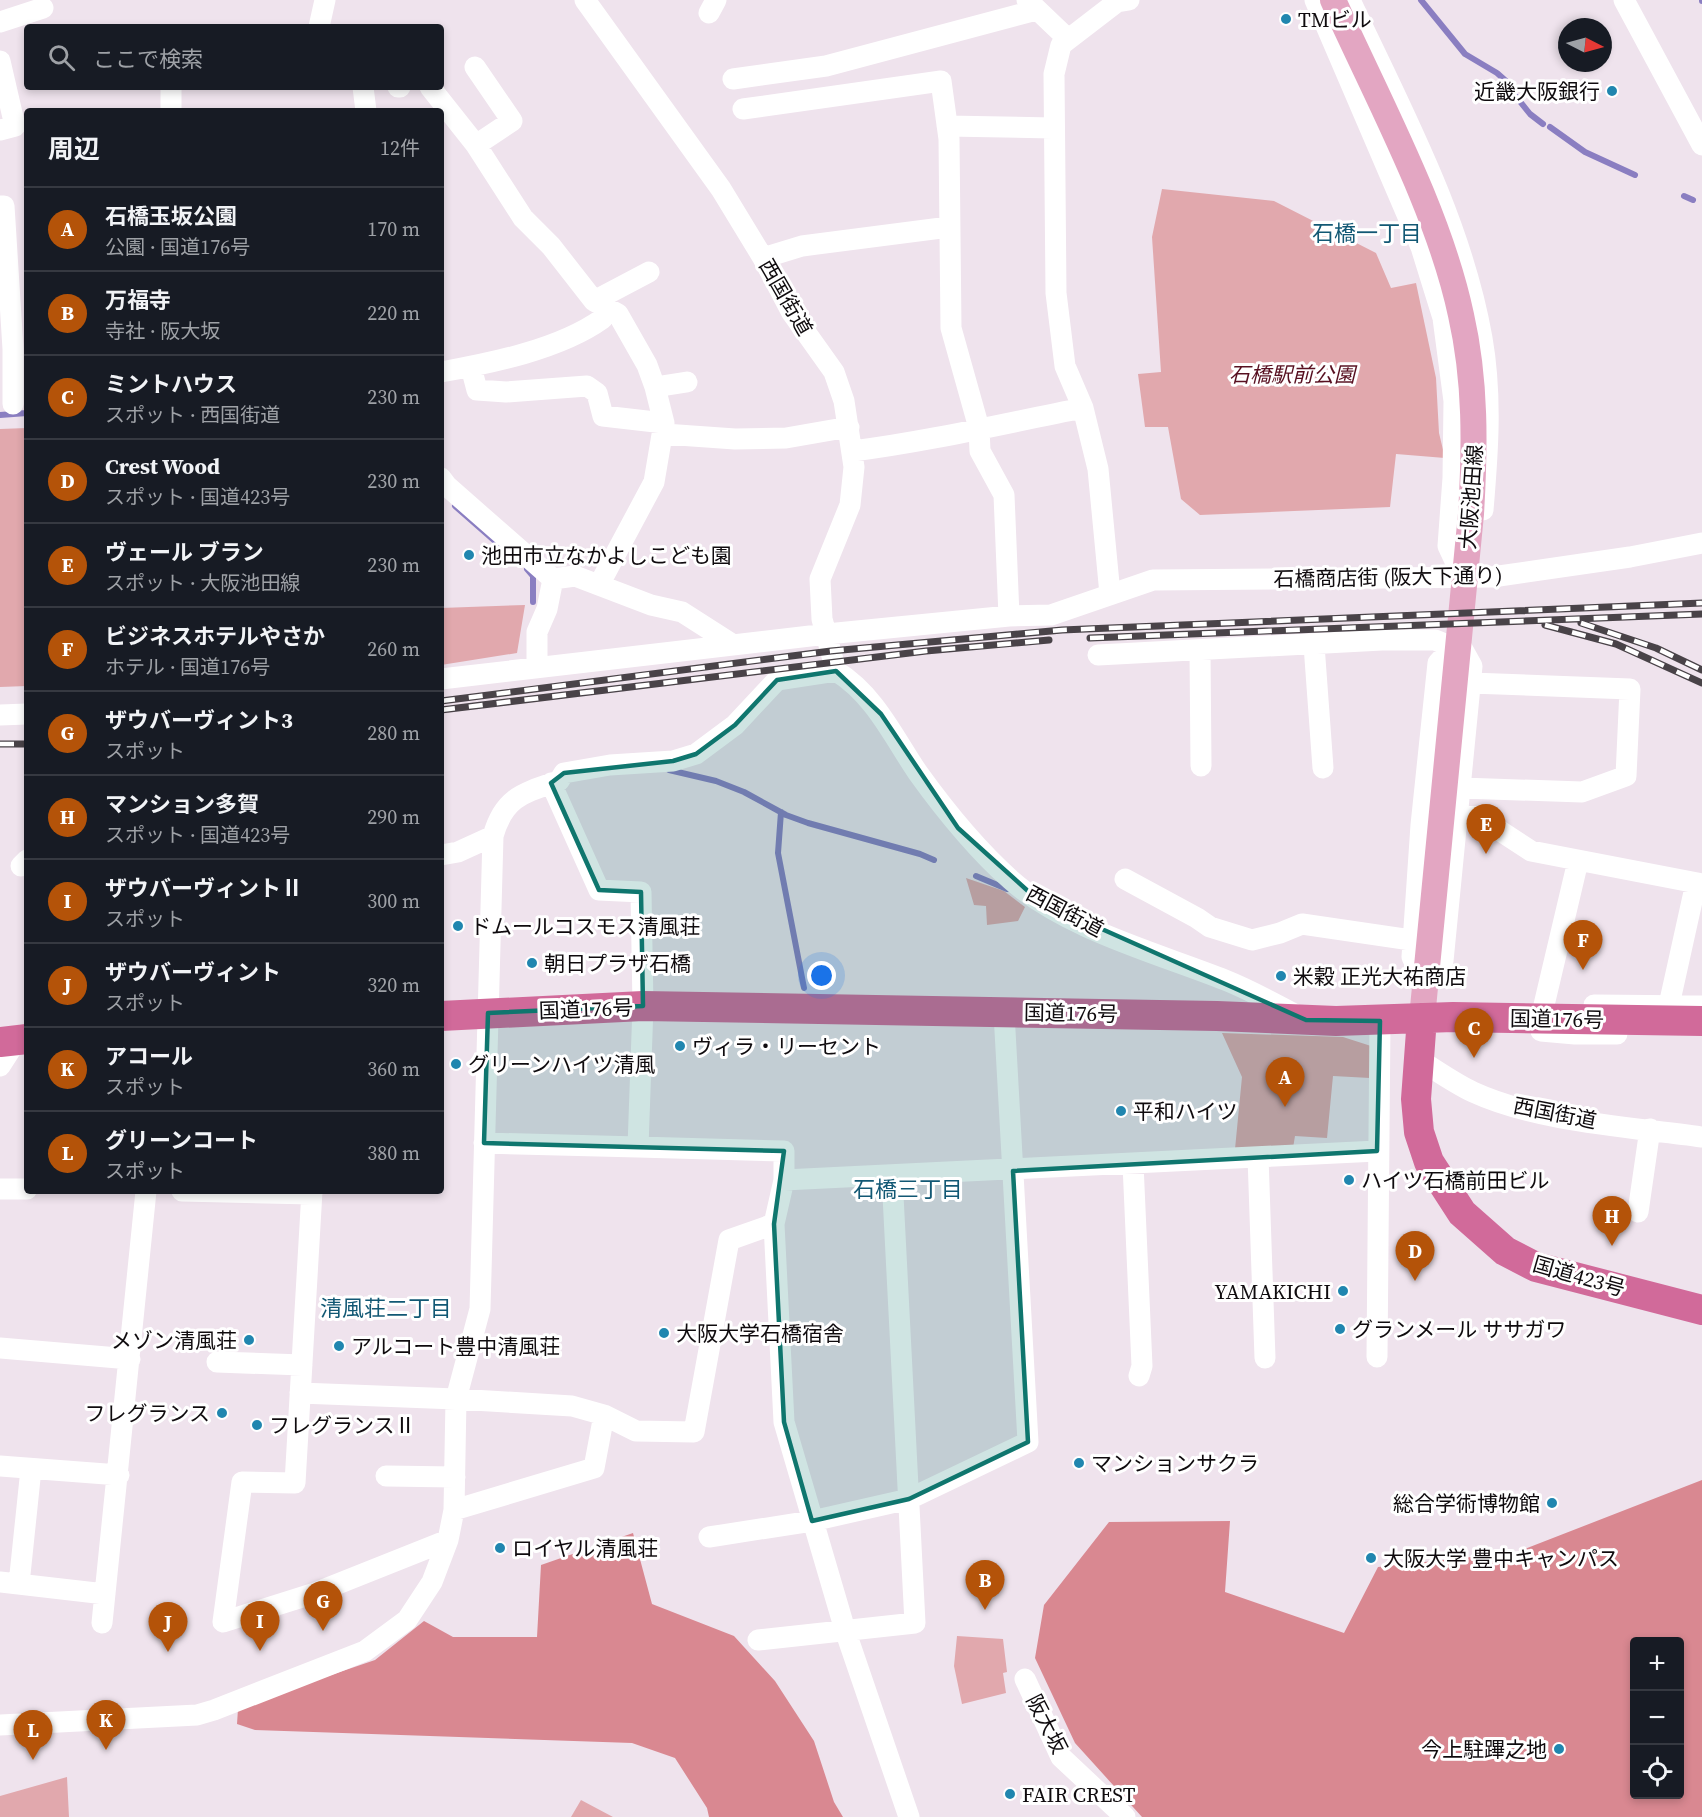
<!DOCTYPE html>
<html lang="ja">
<meta charset="utf-8">
<style>
body{margin:0;font-family:"Source Serif 4","Noto Sans JP",serif;background:#242831;color:#f1f3f6}
.controls{position:absolute;right:18px;bottom:18px;display:grid;overflow:hidden;border-radius:6px;box-shadow:0 3px 9px #0003}
.controls button{width:54px;height:54px;display:grid;place-items:center;padding:0;border:0;border-bottom:2px solid #363941;background:#171b24;color:#f1f3f6;font:30px sans-serif}
.compass{position:absolute;left:1558px;top:18px;width:54px;height:54px;border-radius:50%;background:#171b24;box-shadow:0 3px 9px #0003;rotate:96deg}
.you{position:absolute;left:822px;top:976px;width:21px;height:21px;margin:-15px;border:4px solid #fff;border-radius:50%;background:#1a73e8;box-shadow:0 0 0 9px #1a73e833}
.badge{display:grid;place-items:center;width:39px;height:39px;border-radius:50%;background:#b45309;color:#fff;font-size:20px;font-weight:700}
.pin{position:absolute;translate:-50% -50px;filter:drop-shadow(0 2px 3px #0008)}
.pin::after{content:'';position:absolute;top:32px;width:21px;height:18px;background:inherit;clip-path:polygon(0 0,100% 0,50% 100%)}
.list{margin:0;padding:0;list-style:none}
h2{display:flex;justify-content:space-between;align-items:center;height:78px;margin:0;padding:0 24px;font-size:26px}
h2 small{font-size:20px;font-weight:400;color:#9ea1a6}
.list li{display:grid;grid-template-columns:39px 1fr auto;gap:18px;align-items:center;box-sizing:border-box;height:84px;padding:0 24px;border-top:2px solid #363941}
.list b{display:block;font-size:22px;white-space:nowrap}
.list p{margin:0;font-size:20px;white-space:nowrap;color:#9ea1a6}
.list em{font-size:20px;font-style:normal;color:#9ea1a6}
.icon{flex:none;width:33px;height:33px;fill:none;stroke:currentColor;stroke-width:2;stroke-linecap:round;stroke-linejoin:round}
.map{position:relative;flex:none;width:1702px;height:1817px;overflow:hidden}
.search{position:absolute;background:#171b24;box-shadow:0 3px 9px #0003;left:24px;top:24px;width:420px;height:66px;display:flex;align-items:center;gap:15px;box-sizing:border-box;padding:0 21px;border-radius:6px;color:#9ea1a6;font-size:22px}
.panel{position:absolute;background:#171b24;box-shadow:0 3px 9px #0003;left:24px;top:108px;width:420px;height:1086px;border-radius:6px}
.map>svg:first-child{display:block}
.green{fill:#e1a8ad}
.forest{fill:#d98891;fill-rule:evenodd}
.lines{fill:none;stroke-linecap:round;stroke-linejoin:round}
.stream{stroke:#8a7ec1;stroke-width:6}
.minor{stroke:#fff;stroke-width:21}
.major{stroke:#e3a6c2;stroke-width:26}
.highway{stroke:#d16a9a;stroke-width:30}
.rail-casing{stroke:#494348;stroke-width:7}
.rail{stroke:#fff;stroke-width:4.5;stroke-dasharray:14;stroke-linecap:butt}
.marked{fill:#0f766e;fill-opacity:0.2;stroke:#0f766e;stroke-width:4.5;stroke-linejoin:round}
.poi-dot{fill:#2086af;stroke:#fff;stroke-width:2}
.labels{text-anchor:middle;dominant-baseline:central;stroke-width:6;stroke-linejoin:round;paint-order:stroke}
.poi-label{font-size:21px;fill:#0f0b0e;stroke:#fff;text-anchor:start}
.street-label{font-size:21px;fill:#0f0b0e;stroke:#fff}
.park-label{font-size:21px;font-style:italic;fill:#570f20;stroke:#fff}
.neighbourhood-label{font-size:22px;fill:#125874;stroke:#fff}
</style>
<div class="map">
<svg width="1702" height="1817" viewBox="0 0 1702 1817">
<rect width="100%" height="100%" fill="#efe3ed"/>
<path class="green" d="M1162,189L1274,201L1376,253L1391,288L1416,283L1436,378L1439,433L1445,458L1396,454L1390,507L1200,515L1181,499L1168,427H1145L1138,374L1161,372L1152,237Z
M27,428V686L0,687V429Z
M525,605L517,653L441,665V608Z
M966,878L1004,891L1025,907L1018,921L987,925L986,906L974,905Z
M1222,1033L1343,1037L1371,1046L1370,1078L1333,1076L1327,1138L1295,1136L1293,1148L1235,1149L1242,1077Z
M957,1636L1003,1639L1007,1672L1003,1673L1006,1693L962,1704L954,1666Z
M67,1777L69,1817H0V1796Z
M581,1800L613,1817H571Z"/>
<path class="forest" d="M1702,1480V1817H1142L1075,1743L1035,1658L1044,1605L1109,1522L1230,1521L1225,1592L1344,1633L1378,1567L1517,1552ZM1634,1642H1680V1794H1634Z
M633,1533L652,1604L734,1636L775,1681L814,1741L834,1802L843,1817H709L707,1808L675,1758L632,1743L255,1730L237,1724L238,1709L255,1701L375,1660L424,1621L453,1637H537L541,1565Z"/>
<g class="lines">
<path class="stream" d="M1421,0L1465,54L1497,73L1506,81
M1702,0V1
M1510,89L1530,114L1543,124
M1550,127L1585,152L1635,175
M1684,196L1693,200
M0,415L27,413
M455,506L513,557
M527,569L533,576V602
M669,770L716,781L744,792L786,815L808,823L920,854L934,860
M781,812L778,853L804,988
M976,876L1007,889"/>
<path class="minor" d="M585,0L721,189L763,258L792,313L834,372L844,401L854,467L850,505L820,579L822,619L836,671
M1027,0L1068,39
M1315,0L1421,247L1443,318L1454,401L1453,478L1448,546L1463,578
M1350,0C1401,109 1461,219 1482,338C1492,395 1488,452 1483,510
M1624,0L1702,145
M709,13L716,0
M0,22L43,8
M319,27L325,0
M0,61L15,126L0,130
M475,67L512,121L476,145
M733,79L826,66L1036,10
M171,87V111
M363,87L366,111
M398,87H400
M430,87L476,145L523,218L551,246L594,301L618,314L647,365L655,387L664,423L654,482L600,583
M743,109L941,81L949,139L951,328L979,428L980,451L1004,495L1009,616
M947,126L1053,128
M0,206H4L13,349V404
M763,258L802,246L949,227
M594,301L649,272
M471,367L477,390L506,392L587,386L597,393L603,416L664,423
M441,372C492,363 560,349 602,319L604,308
M655,387L687,382
M664,434L735,439L786,438L849,427
M853,451C931,441 1006,423 1083,408
M441,478L447,486L553,579L547,609L537,632V666
M553,579L575,576L651,605L682,612L732,644
M1110,594L1098,469L1083,408L1065,366L1056,293L1054,74L1061,45L1117,2L1129,0
M1457,642L1438,663L1421,825L1412,957L1426,986L1443,961L1472,666L1457,639
M1314,645L1323,768
M1200,650L1201,766
M1098,655L1382,640H1435L1452,647
M836,671C875,695 894,738 918,773C946,812 975,848 1011,880C1066,929 1157,953 1225,980C1250,990 1274,1003 1298,1016
M441,679L827,634L1009,616L1051,615L1153,580L1492,577L1630,557L1702,543
M0,715L27,714
M551,783L599,890L641,892L643,1006L638,1147L784,1151V1180L774,1224L784,1422L845,1630L909,1817
M1461,788L1582,792L1626,776L1630,689L1471,683
M1459,815L1479,817L1531,851L1702,884
M441,855L458,852L493,836
M21,866L27,860
M1125,879L1197,918L1210,927L1252,940L1280,933L1302,924L1411,940
M1544,1005L1578,861
M1594,1005L1702,1006
M1669,1005L1696,883
M1541,1031L1575,1034H1617
M1418,1059C1436,1070 1454,1083 1473,1092C1538,1122 1631,1127 1702,1137
M0,1066L16,1041
M484,1143L638,1147
M1258,1157L1265,1358
M1133,1164L1142,1366L1139,1376
M784,1180L1377,1151
M0,1189H27
M182,1191L312,1194
M312,1191L295,1483L242,1482L223,1622L315,1593L448,1540
M1638,1212L1650,1129
M0,1348L130,1359
M1377,1357L1380,1021
M217,1362L302,1365
M300,1393L456,1399L572,1406L604,1415L636,1431L694,1432L729,1240L774,1224
M0,1466L119,1475
M386,1476L455,1477
M454,1510L594,1468L604,1415
M709,1537L812,1521L909,1499L1028,1442L1004,1013
M0,1582L105,1594
M19,1584L31,1469
M102,1623L146,1191
M758,1640L915,1623L892,1176
M1025,1679L1061,1757L1125,1817
M0,1725L197,1715L214,1710L365,1651L407,1620L432,1582L448,1540L454,1510L456,1399L480,1309L493,836C504,797 523,793 559,781L564,773L610,765L673,761L696,754L735,725L777,680L836,671"/>
<path class="major" d="M1333,0C1377,98 1439,211 1461,315C1476,381 1475,447 1471,514L1422,1018"/>
<path class="highway" d="M441,1016L643,1006L1217,1016L1336,1021L1453,1017L1702,1021
M1422,1018L1416,1099L1419,1132L1429,1162L1462,1213L1505,1251L1536,1267L1702,1310
M0,1042L27,1039"/>
<defs>
<path id="rail" d="M1581,623L1656,648L1702,670
M1545,625L1616,644L1702,683
M1090,638L1702,614
M441,701L831,651L1062,630L1702,603
M441,710L926,651L1049,640
M0,744H27"/>
</defs>
<use href="#rail" class="rail-casing"/>
<use href="#rail" class="rail"/>
</g>
<path class="marked" d="M836,671L881,714L958,828L1039,901L1306,1020L1380,1021L1377,1151L1013,1171L1028,1442L909,1499L812,1521L784,1422L774,1224L784,1151L484,1143L488,1013L643,1006L641,892L599,890L551,783L564,773L673,761L696,754L735,725L777,680Z"/>
<g class="poi-dot">
<circle cx="1286" cy="19" r="6"/>
<circle cx="1612" cy="91" r="6"/>
<circle cx="469" cy="555" r="6"/>
<circle cx="458" cy="926" r="6"/>
<circle cx="532" cy="963" r="6"/>
<circle cx="1281" cy="976" r="6"/>
<circle cx="680" cy="1046" r="6"/>
<circle cx="456" cy="1064" r="6"/>
<circle cx="1121" cy="1111" r="6"/>
<circle cx="1349" cy="1180" r="6"/>
<circle cx="1343" cy="1291" r="6"/>
<circle cx="1340" cy="1329" r="6"/>
<circle cx="664" cy="1333" r="6"/>
<circle cx="249" cy="1340" r="6"/>
<circle cx="339" cy="1346" r="6"/>
<circle cx="222" cy="1413" r="6"/>
<circle cx="257" cy="1425" r="6"/>
<circle cx="1079" cy="1463" r="6"/>
<circle cx="1552" cy="1503" r="6"/>
<circle cx="500" cy="1548" r="6"/>
<circle cx="1371" cy="1558" r="6"/>
<circle cx="1559" cy="1749" r="6"/>
<circle cx="1010" cy="1794" r="6"/>
</g>
<g class="labels">
<g class="poi-label">
<text x="1298" y="19">TMビル</text>
<text x="1600" y="91" text-anchor="end">近畿大阪銀行</text>
<text x="481" y="555">池田市立なかよしこども園</text>
<text x="470" y="926">ドムールコスモス清風荘</text>
<text x="544" y="963">朝日プラザ石橋</text>
<text x="1293" y="976">米穀 正光大祐商店</text>
<text x="692" y="1046">ヴィラ・リーセント</text>
<text x="468" y="1064">グリーンハイツ清風</text>
<text x="1133" y="1111">平和ハイツ</text>
<text x="1361" y="1180">ハイツ石橋前田ビル</text>
<text x="1331" y="1291" text-anchor="end">YAMAKICHI</text>
<text x="1352" y="1329">グランメール ササガワ</text>
<text x="676" y="1333">大阪大学石橋宿舎</text>
<text x="237" y="1340" text-anchor="end">メゾン清風荘</text>
<text x="351" y="1346">アルコート豊中清風荘</text>
<text x="210" y="1413" text-anchor="end">フレグランス</text>
<text x="269" y="1425">フレグランスⅡ</text>
<text x="1091" y="1463">マンションサクラ</text>
<text x="1540" y="1503" text-anchor="end">総合学術博物館</text>
<text x="512" y="1548">ロイヤル清風荘</text>
<text x="1383" y="1558">大阪大学 豊中キャンパス</text>
<text x="1547" y="1749" text-anchor="end">今上駐蹕之地</text>
<text x="1022" y="1794">FAIR CREST</text>
</g>
<g class="street-label">
<text transform="translate(786 297) rotate(60)">西国街道</text>
<text transform="translate(1471 497) rotate(-86)">大阪池田線</text>
<text transform="translate(1388 577) rotate(-1)">石橋商店街 (阪大下通り)</text>
<text transform="translate(1065 911) rotate(28)">西国街道</text>
<text transform="translate(586 1009) rotate(-2)">国道176号</text>
<text transform="translate(1071 1013) rotate(1)">国道176号</text>
<text transform="translate(1557 1019) rotate(1)">国道176号</text>
<text transform="translate(1555 1113) rotate(11)">西国街道</text>
<text transform="translate(1579 1276) rotate(16)">国道423号</text>
<text transform="translate(1047 1724) rotate(63)">阪大坂</text>
</g>
<g class="park-label">
<text x="1292" y="374">石橋駅前公園</text>
</g>
<g class="neighbourhood-label">
<text x="1367" y="233">石橋一丁目</text>
<text x="908" y="1189">石橋三丁目</text>
<text x="386" y="1308">清風荘二丁目</text>
</g>
</g>
</svg>
<div class="controls">
<button>+</button>
<button>−</button>
<button><svg class="icon" aria-label="locate" viewBox="0 0 24 24"><circle cx="12" cy="12" r="6"/><path d="M12 2v4M12 18v4M2 12h4M18 12h4"/></svg></button>
</div>
<svg class="compass" viewBox="-18 -18 36 36"><path d="M0-13l5 13h-10z" fill="#e53935"/><path d="M0 13l5-13h-10z" fill="#9ea1a6"/></svg>
<div class="you"></div>
<div class="pin badge" style="left:1285px;top:1107px">A</div>
<div class="pin badge" style="left:985px;top:1610px">B</div>
<div class="pin badge" style="left:1474px;top:1058px">C</div>
<div class="pin badge" style="left:1415px;top:1281px">D</div>
<div class="pin badge" style="left:1486px;top:854px">E</div>
<div class="pin badge" style="left:1583px;top:970px">F</div>
<div class="pin badge" style="left:323px;top:1631px">G</div>
<div class="pin badge" style="left:1612px;top:1246px">H</div>
<div class="pin badge" style="left:260px;top:1651px">I</div>
<div class="pin badge" style="left:168px;top:1652px">J</div>
<div class="pin badge" style="left:106px;top:1750px">K</div>
<div class="pin badge" style="left:33px;top:1760px">L</div>
<div class="search"><svg class="icon" aria-label="search" viewBox="0 0 24 24"><circle cx="10" cy="10" r="6"/><path d="M15 15l6 6"/></svg>ここで検索</div>
<section class="panel">
<h2>周辺<small>12件</small></h2>
<ul class="list">
<li><span class="badge">A</span><div><b>石橋玉坂公園</b><p>公園 · 国道176号</p></div><em>170 m</em></li>
<li><span class="badge">B</span><div><b>万福寺</b><p>寺社 · 阪大坂</p></div><em>220 m</em></li>
<li><span class="badge">C</span><div><b>ミントハウス</b><p>スポット · 西国街道</p></div><em>230 m</em></li>
<li><span class="badge">D</span><div><b>Crest Wood</b><p>スポット · 国道423号</p></div><em>230 m</em></li>
<li><span class="badge">E</span><div><b>ヴェール ブラン</b><p>スポット · 大阪池田線</p></div><em>230 m</em></li>
<li><span class="badge">F</span><div><b>ビジネスホテルやさか</b><p>ホテル · 国道176号</p></div><em>260 m</em></li>
<li><span class="badge">G</span><div><b>ザウバーヴィント3</b><p>スポット</p></div><em>280 m</em></li>
<li><span class="badge">H</span><div><b>マンション多賀</b><p>スポット · 国道423号</p></div><em>290 m</em></li>
<li><span class="badge">I</span><div><b>ザウバーヴィントⅡ</b><p>スポット</p></div><em>300 m</em></li>
<li><span class="badge">J</span><div><b>ザウバーヴィント</b><p>スポット</p></div><em>320 m</em></li>
<li><span class="badge">K</span><div><b>アコール</b><p>スポット</p></div><em>360 m</em></li>
<li><span class="badge">L</span><div><b>グリーンコート</b><p>スポット</p></div><em>380 m</em></li>
</ul>
</section>
</div>
